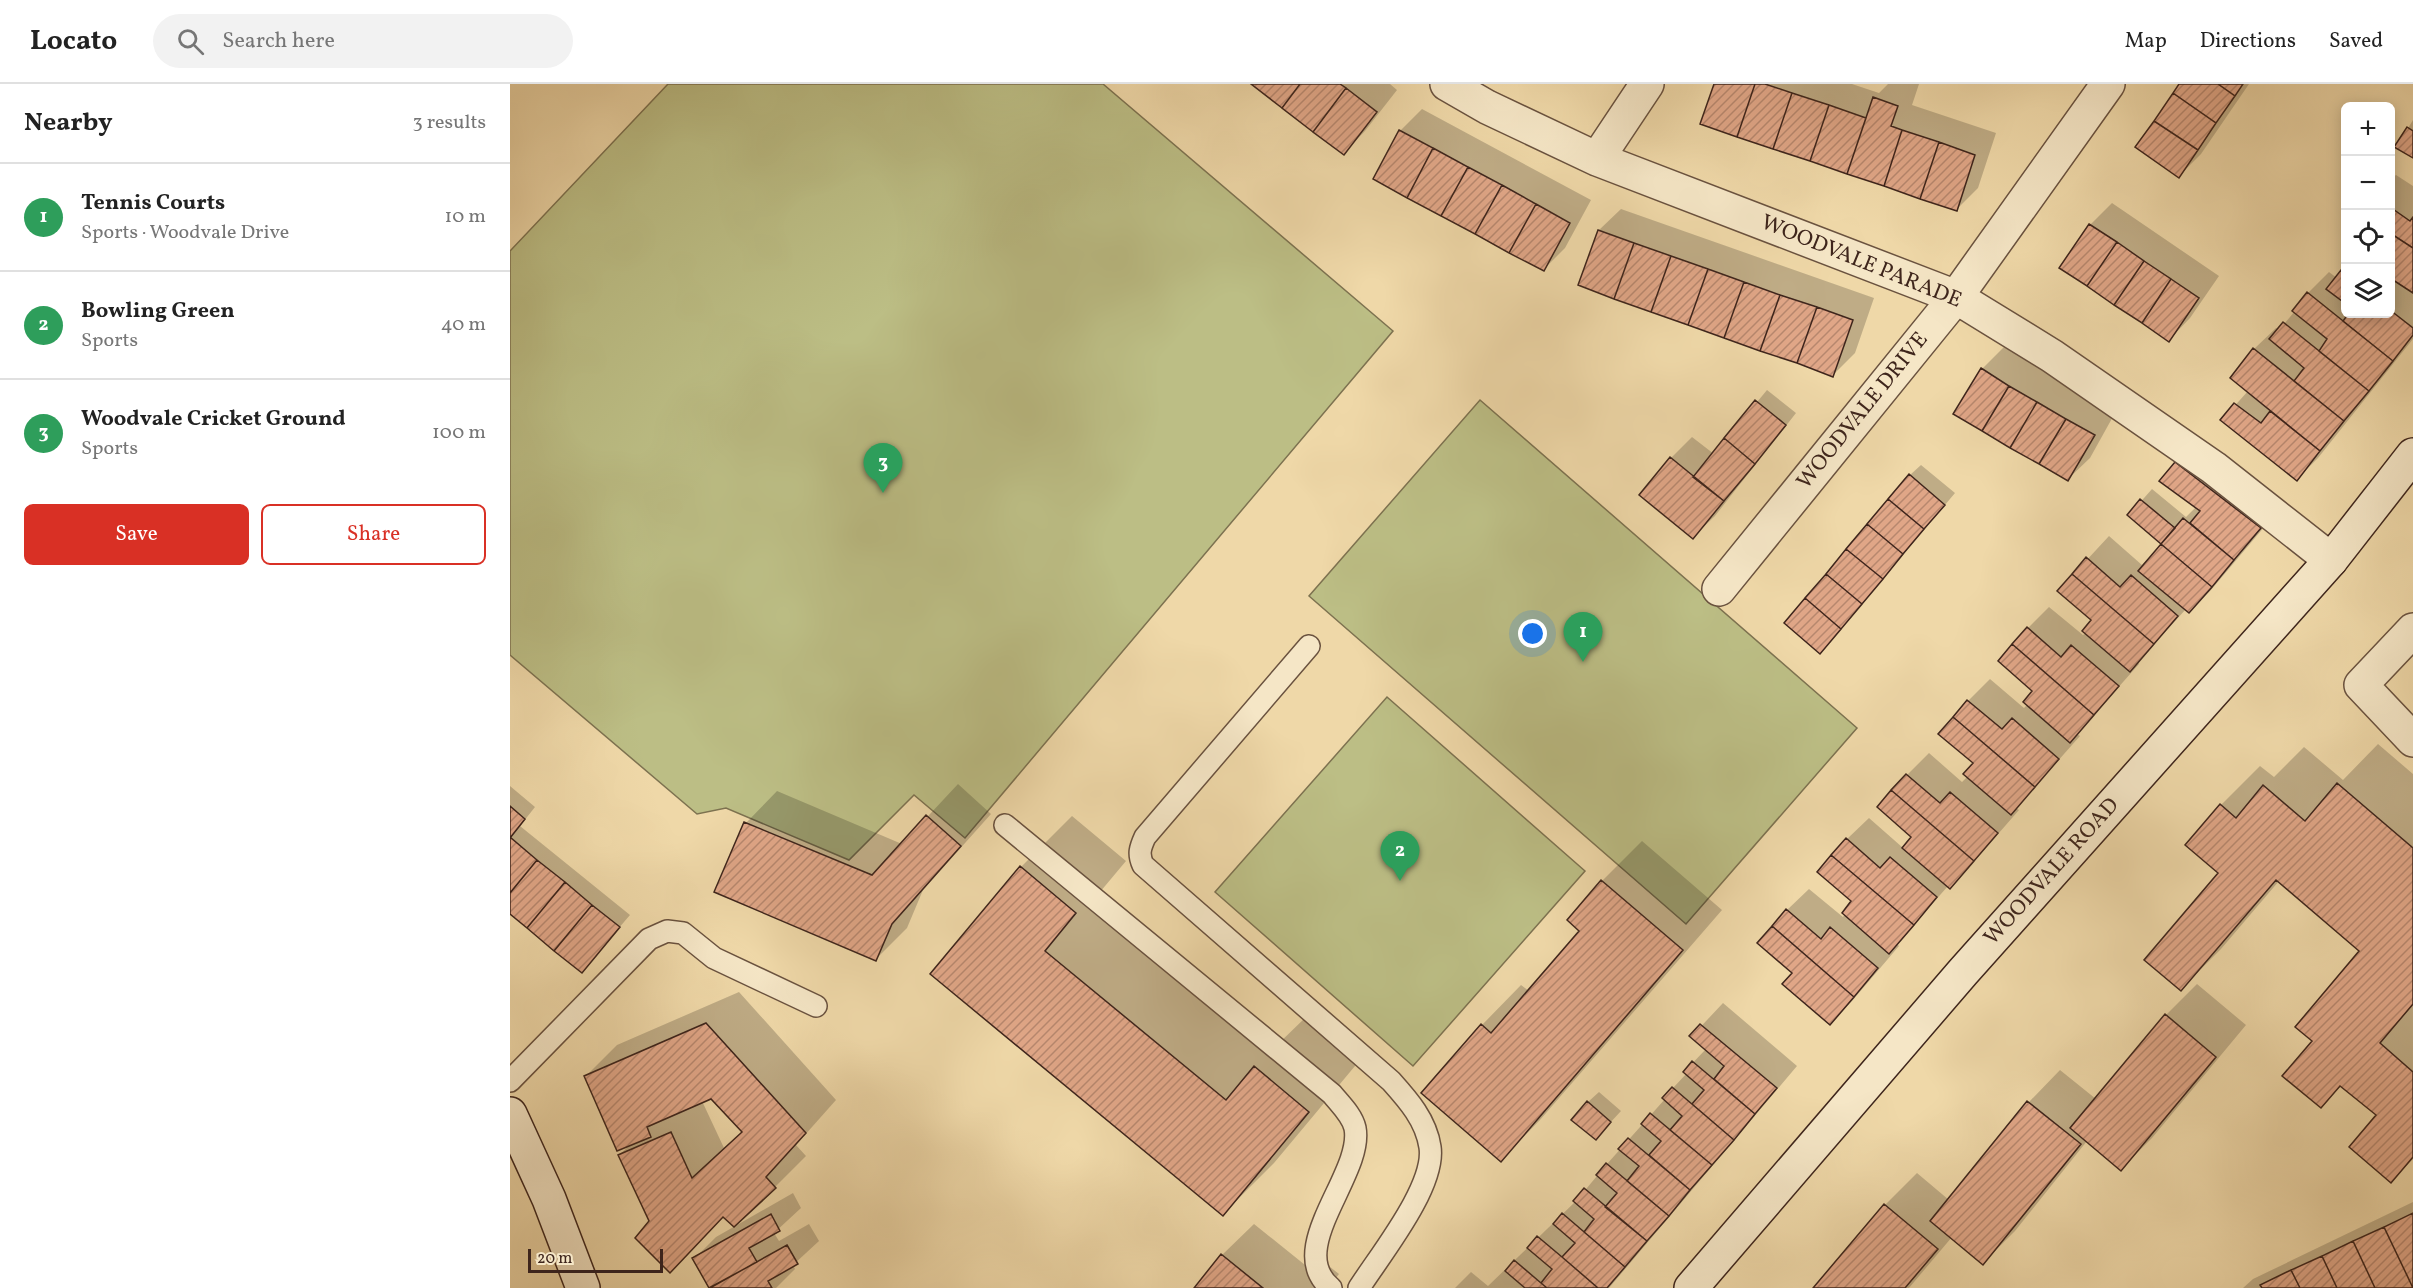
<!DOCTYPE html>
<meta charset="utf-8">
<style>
body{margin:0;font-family:Vollkorn,serif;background:#f2f2f2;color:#222}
.controls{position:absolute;right:18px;top:18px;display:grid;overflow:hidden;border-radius:9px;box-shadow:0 3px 15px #0003}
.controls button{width:54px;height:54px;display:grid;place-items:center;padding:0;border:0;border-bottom:2px solid #e0e0e0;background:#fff;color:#222;font:30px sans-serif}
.scale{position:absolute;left:18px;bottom:15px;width:135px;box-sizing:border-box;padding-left:6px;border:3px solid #3e251c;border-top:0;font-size:16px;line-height:21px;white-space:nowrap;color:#3e251c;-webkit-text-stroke:4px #f5e6c6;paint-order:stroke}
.you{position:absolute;left:1023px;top:550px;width:21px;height:21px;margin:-15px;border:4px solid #fff;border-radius:50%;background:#1a73e8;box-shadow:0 0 0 9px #1a73e833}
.badge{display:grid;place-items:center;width:39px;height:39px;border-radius:50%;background:#d93025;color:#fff;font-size:20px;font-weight:700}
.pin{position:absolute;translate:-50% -50px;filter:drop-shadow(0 2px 3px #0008)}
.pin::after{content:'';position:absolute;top:32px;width:21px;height:18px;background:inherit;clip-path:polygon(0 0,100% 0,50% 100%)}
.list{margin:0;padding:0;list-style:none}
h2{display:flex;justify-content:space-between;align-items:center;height:78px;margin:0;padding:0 24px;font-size:26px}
h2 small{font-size:20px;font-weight:400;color:#767676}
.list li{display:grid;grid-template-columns:39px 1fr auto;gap:18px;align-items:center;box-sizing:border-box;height:108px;padding:0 24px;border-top:2px solid #e0e0e0}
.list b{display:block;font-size:22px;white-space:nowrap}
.list p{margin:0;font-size:20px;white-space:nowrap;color:#767676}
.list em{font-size:20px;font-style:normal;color:#767676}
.actions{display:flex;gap:12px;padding:18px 24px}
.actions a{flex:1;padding:14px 0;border:2px solid #d93025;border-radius:9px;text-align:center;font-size:21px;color:#d93025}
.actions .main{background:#d93025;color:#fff}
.icon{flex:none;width:33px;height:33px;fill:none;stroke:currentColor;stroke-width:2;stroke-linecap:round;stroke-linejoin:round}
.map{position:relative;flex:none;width:1903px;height:1204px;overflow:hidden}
header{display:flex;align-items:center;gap:36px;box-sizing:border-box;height:84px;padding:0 30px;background:#fff;border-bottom:2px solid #e0e0e0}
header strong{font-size:28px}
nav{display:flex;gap:33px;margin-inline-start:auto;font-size:21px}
.search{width:420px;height:54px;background:#f2f2f2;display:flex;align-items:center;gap:15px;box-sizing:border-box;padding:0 21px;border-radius:33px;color:#767676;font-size:22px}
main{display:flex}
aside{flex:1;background:#fff}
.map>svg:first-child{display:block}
.garden{fill:#bcbe85;stroke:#7d7250;stroke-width:1.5}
.shadow{fill:#0003;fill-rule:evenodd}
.building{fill:url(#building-hatch);stroke:#3e251c;stroke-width:1.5}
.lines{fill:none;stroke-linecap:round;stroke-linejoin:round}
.lane-casing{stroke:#6a523f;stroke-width:24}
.street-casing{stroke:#6a523f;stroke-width:36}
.secondary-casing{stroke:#3e251c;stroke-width:36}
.lane{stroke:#f5e6c6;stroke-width:21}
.street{stroke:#f5e6c6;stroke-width:33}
.secondary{stroke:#f5e6c6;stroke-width:33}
.labels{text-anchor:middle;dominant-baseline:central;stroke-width:4.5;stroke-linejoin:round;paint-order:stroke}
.street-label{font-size:22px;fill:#3e251c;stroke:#f5e6c6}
</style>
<header>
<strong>Locato</strong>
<div class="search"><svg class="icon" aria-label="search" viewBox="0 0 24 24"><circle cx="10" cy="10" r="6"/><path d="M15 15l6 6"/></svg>Search here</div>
<nav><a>Map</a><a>Directions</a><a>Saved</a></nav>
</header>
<main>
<aside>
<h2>Nearby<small>3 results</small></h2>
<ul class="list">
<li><span class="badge" style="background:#2e9e5b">1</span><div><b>Tennis Courts</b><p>Sports · Woodvale Drive</p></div><em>10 m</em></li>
<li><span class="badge" style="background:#2e9e5b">2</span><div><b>Bowling Green</b><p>Sports</p></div><em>40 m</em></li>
<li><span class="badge" style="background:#2e9e5b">3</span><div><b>Woodvale Cricket Ground</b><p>Sports</p></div><em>100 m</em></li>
</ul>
<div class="actions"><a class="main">Save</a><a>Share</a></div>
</aside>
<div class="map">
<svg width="1903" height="1204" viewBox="0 0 1903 1204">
<defs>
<pattern id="building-hatch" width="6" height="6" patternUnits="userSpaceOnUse" patternTransform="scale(1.5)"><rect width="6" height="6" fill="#e0a687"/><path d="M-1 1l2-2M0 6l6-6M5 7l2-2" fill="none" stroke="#b7876e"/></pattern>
</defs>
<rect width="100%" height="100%" fill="#efd8a8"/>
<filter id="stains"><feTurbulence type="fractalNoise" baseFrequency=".00333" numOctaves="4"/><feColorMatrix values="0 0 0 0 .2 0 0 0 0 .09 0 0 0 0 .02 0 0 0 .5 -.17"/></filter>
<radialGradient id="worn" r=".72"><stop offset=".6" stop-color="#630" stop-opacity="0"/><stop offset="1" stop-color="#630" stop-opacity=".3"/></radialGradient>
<path class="garden" d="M158,0H593L883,247L455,754L404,711L339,776L216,724L187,730L0,571V167Z
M970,316L1347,644L1176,840L799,512Z
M877,613L1075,787L903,982L705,808Z"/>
<path class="shadow" d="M743,0H880L887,6L855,47L834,69Z
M1205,0H1342L1369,9L1378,0H1409L1402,21L1486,49L1468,104L1446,126Z
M1671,0H1739L1691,70L1669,92Z
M912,25L1081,116L1055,164L1033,186L890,47Z
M1903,36V72L1887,62Z
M1886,91L1903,102V255L1808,374L1787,395L1712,336L1738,307L1744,265L1766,244L1769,246L1785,227L1798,209L1819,188L1827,194L1836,183V230H1880V96Z
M1602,119L1709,192L1680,234L1659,256L1551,183L1580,141Z
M1111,125L1364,214L1345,269L1323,291L1070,201L1089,146Z
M1494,263L1605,329L1580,374L1558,395L1472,285Z
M1257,306L1286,329L1205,432L1183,453L1161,374L1182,353L1204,370Z
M1688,357L1772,422L1701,506L1679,527L1676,525L1628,578L1629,580L1567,650L1570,652L1506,724L1509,726L1461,781L1438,802L1387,860L1389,862L1342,917L1320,939L1284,889L1277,826L1299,805L1333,833L1335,830L1343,817L1337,755L1359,734L1392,763L1402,752L1397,691L1419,669L1452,698L1458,692L1465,679L1458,617L1480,595L1514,624L1518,620L1524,607L1518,544L1539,523L1573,551L1576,549L1584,536L1549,506L1599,452L1632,481L1643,470L1659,453L1619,431L1642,405L1676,433L1686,423L1666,379Z
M1411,381L1445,409L1321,557L1400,391Z
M1868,660L1903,690V1075L1881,1097L1868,1031L1832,1001L1811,1022L1804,957L1851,867L1769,797L1711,865L1671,905L1710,789L1711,721L1750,682L1764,693L1794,663L1833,696Z
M448,700L481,730L413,806L397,844L365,876L236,739L267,707L392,760Z
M0,702L25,723L10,742L120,831L72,887L0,828Z
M562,732L616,777L585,814L765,963L797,932L850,976L764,1079L713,1130L423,890L511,783Z
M1132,757L1212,826L1030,1036L991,1076L972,941L1011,901L1019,907L1071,847L1092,797Z
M1687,900L1736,941L1642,1054L1611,1085L1577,1057L1505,1147L1473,1179L1442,1153L1399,1204H1305L1375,1121L1407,1089L1439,1116L1519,1018L1550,986L1586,1015L1656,931Z
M229,908L326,1016L286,1061L296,1072L265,1103L214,1131L141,1137L109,1071L121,1060L76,992L107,961ZM201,1013L233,1047L214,1064L192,1017Z
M1213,919L1287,982L1099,1204H945L961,1188L978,1202L1066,1117L1097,1080L1155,1015L1163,1004L1177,989L1175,987L1196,965L1182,952Z
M1089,1008L1111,1027L1086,1054L1078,1018Z
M283,1109L291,1124L264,1149L269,1157L299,1140L309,1157L283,1181L285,1185L266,1204H201L184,1175L206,1153Z
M1903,1118V1204H1733L1743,1195Z
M744,1140L805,1189L815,1179L829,1190L818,1204H685L712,1171Z"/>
<path class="building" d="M741,0H790L772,24Z
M790,0H830L836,4L803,48L772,24Z
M1204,0H1245L1227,53L1190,40Z
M1245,0H1255L1282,9L1263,65L1227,53Z
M1669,0H1708L1725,12L1706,39L1663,9Z
M1708,0H1733L1725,12Z
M836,4L867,28L834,71L803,48Z
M1282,9L1319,21L1300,77L1263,65Z
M1663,9L1706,39L1688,66L1644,37Z
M1363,13L1388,22L1381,42L1392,46L1374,102L1337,90Z
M1319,21L1356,34L1337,90L1300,77Z
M1644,37L1688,66L1669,94L1625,63Z
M1897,43L1903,47V74L1884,63Z
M889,46L923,64L897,114L863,95Z
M1392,46L1429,58L1410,115L1374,102Z
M1429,58L1465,71L1447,127L1410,115Z
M923,64L958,83L931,132L897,114Z
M958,83L992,101L965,150L931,132Z
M992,101L1026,120L999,169L965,150Z
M1026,120L1060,139L1034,187L999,169Z
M1880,123L1900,137L1903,133V164L1880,149Z
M1579,140L1607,158L1577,202L1549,184Z
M1088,146L1124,159L1104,215L1068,201Z
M1880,149L1903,164V209L1880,194Z
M1607,158L1634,177L1604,221L1577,202Z
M1124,159L1161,172L1141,228L1104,215Z
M1161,172L1198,185L1178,241L1141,228Z
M1634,177L1661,195L1632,239L1604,221Z
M1198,185L1234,198L1214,254L1178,241Z
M1831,186L1836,190V220L1816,205Z
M1661,195L1689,214L1659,258L1632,239Z
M1234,198L1270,211L1250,267L1214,254Z
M1797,208L1883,277L1859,307L1809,267L1817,255L1782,227Z
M1270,211L1307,223L1287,279L1250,267Z
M1307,223L1343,236L1323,293L1287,279Z
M1880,226L1903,244V251L1883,277L1833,237L1838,230H1880Z
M1773,238L1859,307L1834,337L1784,297L1794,284L1759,255Z
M1743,264L1834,337L1810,367L1720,294Z
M1471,284L1499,302L1472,347L1443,330Z
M1499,302L1527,318L1500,364L1472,347Z
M1245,316L1276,341L1245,380L1214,354Z
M1527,318L1556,335L1529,380L1500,364Z
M1724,319L1751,339L1760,327L1810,367L1787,397L1710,336Z
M1556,335L1585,351L1558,397L1529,380Z
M1214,354L1245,380L1214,417L1183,393Z
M1160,373L1214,417L1183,455L1129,411Z
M1665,378L1751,444L1724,476L1680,439L1690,427L1649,397Z
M1399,390L1435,421L1414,445L1378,415Z
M1378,415L1414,445L1393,470L1357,440Z
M1630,415L1665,444L1651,460L1617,431Z
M1673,434L1724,476L1702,503L1651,460Z
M1357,440L1393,470L1373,495L1336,465Z
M1651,460L1702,503L1679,529L1628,487Z
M1336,465L1373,495L1352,520L1316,490Z
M1576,473L1610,503L1621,491L1668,532L1644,560L1562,490Z
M1316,490L1352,520L1331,545L1295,514Z
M1562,490L1644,560L1620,588L1572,547L1581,536L1547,507Z
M1295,514L1331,545L1310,570L1274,539Z
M1517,543L1551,573L1561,561L1609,602L1584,631L1502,560Z
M1502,560L1584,631L1560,659L1513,618L1522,607L1488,577Z
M1457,616L1492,645L1502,634L1549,675L1525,703L1443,633Z
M1443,633L1525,703L1501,731L1453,690L1463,679L1428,650Z
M1396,690L1430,719L1440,708L1488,749L1464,777L1381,706Z
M1827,699L1903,764V920L1870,959L1903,988V1073L1881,1099L1839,1063L1866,1031L1830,1002L1811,1024L1772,992L1802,957L1785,943L1849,867L1766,796L1671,907L1634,876L1708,789L1675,761L1710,720L1726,734L1753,701L1795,737Z
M1381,706L1464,777L1440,805L1392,764L1401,753L1367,723Z
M0,722L15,735L0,754Z
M416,731L451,762L382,840L366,877L204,808L234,738L362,791Z
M0,753L27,776L0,809Z
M1336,754L1370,784L1380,773L1427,813L1404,841L1321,771Z
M1321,771L1404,841L1379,870L1332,829L1341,817L1307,788Z
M27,776L55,798L17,844L0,830V809Z
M510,782L566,829L535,867L716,1016L744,982L799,1028L713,1132L420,890Z
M1091,796L1173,866L991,1078L911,1009L971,940L981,949L1069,847L1057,836Z
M55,798L82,821L44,867L17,844Z
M82,821L110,843L72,889L44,867Z
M1276,825L1311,855L1320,843L1368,884L1344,913L1262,842Z
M1262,842L1344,913L1320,941L1272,900L1282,889L1247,859Z
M1655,930L1706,973L1611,1087L1560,1044Z
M196,939L296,1049L256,1093L266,1104L224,1143L213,1133L160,1189L125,1154L139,1137L108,1071L161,1048L182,1094L232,1048L201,1015L137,1043L141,1053L107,1067L74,992Z
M1190,940L1267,1004L1245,1030L1204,995L1214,982L1179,952Z
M1182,977L1245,1030L1224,1056L1182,1020L1194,1006L1173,988Z
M1162,1003L1224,1056L1202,1081L1160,1046L1172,1032L1152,1014Z
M1077,1017L1101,1038L1086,1056L1061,1036Z
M1517,1017L1571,1060L1473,1181L1420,1137Z
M1140,1029L1202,1081L1180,1106L1139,1071L1151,1057L1131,1040Z
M1118,1054L1180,1106L1159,1132L1117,1097L1129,1082L1108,1065Z
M1096,1079L1159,1132L1137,1157L1095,1123L1107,1109L1086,1091Z
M1074,1104L1137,1157L1115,1183L1074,1148L1084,1135L1063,1117Z
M1374,1120L1428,1165L1395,1204H1303Z
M1052,1129L1115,1183L1097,1204H1088L1052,1173L1065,1159L1043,1140Z
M1903,1129V1204L1874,1143Z
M261,1130L270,1147L239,1164L247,1178L199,1204L182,1174Z
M1874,1143L1903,1204H1865L1843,1157Z
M1027,1152L1052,1173L1088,1204H1037L1031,1199L1042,1185L1017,1164Z
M1843,1157L1865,1204H1827L1812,1172Z
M277,1161L288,1180L258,1197L262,1204H200Z
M711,1170L753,1204H684Z
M1812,1172L1827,1204H1790L1781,1186Z
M1004,1176L1031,1199L1037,1204H1015L995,1187Z
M1781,1186L1790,1204H1752L1750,1201Z"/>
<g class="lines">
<defs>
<path id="lane" d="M799,562L635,753C630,764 628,770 633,781L881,997C898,1016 916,1036 920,1063C926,1102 870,1171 849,1204
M495,741L822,1010C830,1020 842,1031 845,1044C854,1090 773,1165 821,1204
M0,997L139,855L157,847L173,849L204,874L306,922"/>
<path id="street" d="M937,0L977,23L1087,75L1446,213L1542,272L1704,384L1821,476
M1087,75L1137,0
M1209,505L1446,213L1598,0
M1903,546L1851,601L1903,656"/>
<path id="secondary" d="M0,1030L39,1115L73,1204
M1181,1204L1453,888L1821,476L1903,371"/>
</defs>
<use href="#lane" class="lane-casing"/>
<use href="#street" class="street-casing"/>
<use href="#secondary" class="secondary-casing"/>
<use href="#lane" class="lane"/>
<use href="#street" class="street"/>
<use href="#secondary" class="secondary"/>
</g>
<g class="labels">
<g class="street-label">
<text transform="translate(1351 178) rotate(22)">WOODVALE PARADE</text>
<text transform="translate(1353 327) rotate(-51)">WOODVALE DRIVE</text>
<text transform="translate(1542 788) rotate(-48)">WOODVALE ROAD</text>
</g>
</g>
<rect width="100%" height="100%" filter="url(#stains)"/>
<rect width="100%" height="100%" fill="url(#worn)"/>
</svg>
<div class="controls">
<button>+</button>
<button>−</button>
<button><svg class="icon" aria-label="locate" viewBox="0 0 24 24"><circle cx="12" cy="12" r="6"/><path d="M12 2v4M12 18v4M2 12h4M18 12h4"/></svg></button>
<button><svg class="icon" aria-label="layers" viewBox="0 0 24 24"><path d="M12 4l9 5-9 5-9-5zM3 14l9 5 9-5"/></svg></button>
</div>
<div class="scale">20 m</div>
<div class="you"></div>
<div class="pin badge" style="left:1073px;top:578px;background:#2e9e5b">1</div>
<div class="pin badge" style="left:890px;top:797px;background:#2e9e5b">2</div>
<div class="pin badge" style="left:373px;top:409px;background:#2e9e5b">3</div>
</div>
</main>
